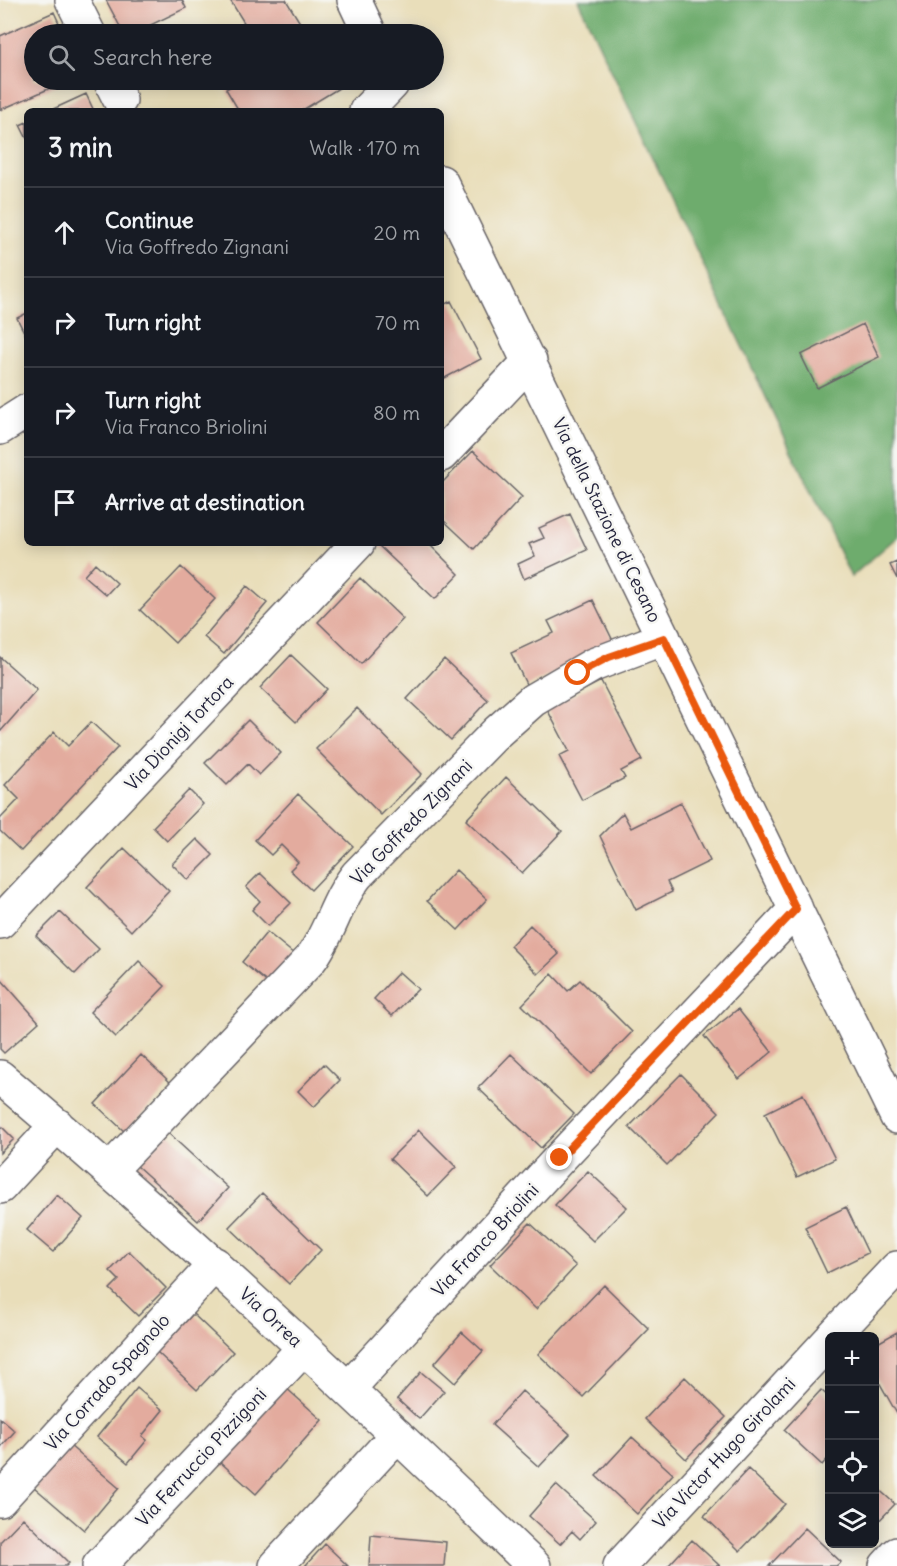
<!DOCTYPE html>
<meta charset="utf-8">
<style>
body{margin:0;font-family:Delius,sans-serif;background:#242831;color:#f1f3f6}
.controls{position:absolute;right:18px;bottom:18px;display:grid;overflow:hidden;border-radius:9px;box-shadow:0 3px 15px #0003}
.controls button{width:54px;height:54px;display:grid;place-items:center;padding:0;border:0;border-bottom:2px solid #363941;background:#171b24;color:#f1f3f6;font:30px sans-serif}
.stop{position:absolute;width:18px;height:18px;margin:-14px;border:4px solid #ea580c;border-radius:50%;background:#fff}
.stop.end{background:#ea580c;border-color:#fff;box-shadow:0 2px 6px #0008}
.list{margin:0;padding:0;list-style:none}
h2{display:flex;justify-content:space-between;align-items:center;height:78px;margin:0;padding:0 24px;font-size:26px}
h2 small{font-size:20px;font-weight:400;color:#9ea1a6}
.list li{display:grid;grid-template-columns:39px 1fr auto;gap:18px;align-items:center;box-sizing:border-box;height:90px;padding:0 24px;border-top:2px solid #363941}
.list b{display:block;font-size:22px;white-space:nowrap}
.list p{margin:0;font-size:20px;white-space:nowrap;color:#9ea1a6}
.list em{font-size:20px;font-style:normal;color:#9ea1a6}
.icon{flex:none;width:33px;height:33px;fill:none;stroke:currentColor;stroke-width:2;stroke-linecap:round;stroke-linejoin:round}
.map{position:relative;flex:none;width:897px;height:1566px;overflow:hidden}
.search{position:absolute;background:#171b24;box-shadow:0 3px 15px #0003;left:24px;top:24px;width:420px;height:66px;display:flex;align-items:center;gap:15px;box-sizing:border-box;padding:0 21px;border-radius:33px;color:#9ea1a6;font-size:22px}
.panel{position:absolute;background:#171b24;box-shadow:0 3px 15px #0003;left:24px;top:108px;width:420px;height:438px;border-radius:9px}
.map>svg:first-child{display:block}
.forest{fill:#6eac6d;stroke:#486754;stroke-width:1.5}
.building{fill:#e3ab9e}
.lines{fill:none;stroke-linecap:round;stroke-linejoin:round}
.minor-casing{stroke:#686467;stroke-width:36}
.minor{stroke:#fff;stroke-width:33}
.route{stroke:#ea580c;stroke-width:8}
.labels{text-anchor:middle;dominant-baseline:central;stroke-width:5;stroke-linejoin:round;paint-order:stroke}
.street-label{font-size:18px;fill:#22223b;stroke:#f6f6f2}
</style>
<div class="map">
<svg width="897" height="1566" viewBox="0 0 897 1566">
<rect width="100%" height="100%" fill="#f6f6f2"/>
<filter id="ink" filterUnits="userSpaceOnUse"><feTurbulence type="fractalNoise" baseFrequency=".0167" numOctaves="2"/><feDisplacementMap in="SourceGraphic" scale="12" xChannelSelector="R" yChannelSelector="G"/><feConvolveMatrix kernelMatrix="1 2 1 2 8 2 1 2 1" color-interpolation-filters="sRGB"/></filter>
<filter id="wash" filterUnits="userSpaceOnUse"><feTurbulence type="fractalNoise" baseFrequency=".008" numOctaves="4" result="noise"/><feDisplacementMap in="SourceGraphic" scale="24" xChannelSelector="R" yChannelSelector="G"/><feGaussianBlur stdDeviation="1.35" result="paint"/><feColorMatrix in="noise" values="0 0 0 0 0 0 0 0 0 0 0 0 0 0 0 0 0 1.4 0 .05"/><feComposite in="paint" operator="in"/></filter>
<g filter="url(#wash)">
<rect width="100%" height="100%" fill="#e9deba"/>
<path class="forest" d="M578,0H897V537L851,577Z"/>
<g id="blocks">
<path class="building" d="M106,0H182L186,8L132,34H124Z
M230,0H286L307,34H251Z
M54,12L64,34H34V80H69L0,110V36Z
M242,80H334L339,88L301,111H239L226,89Z
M86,94L94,111H49Z
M27,122V139L20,125Z
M451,301L481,359L441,380V306Z
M27,313V338L17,318Z
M863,324L879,357L817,388L801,355Z
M473,451L522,497L474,549L441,518V484Z
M570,514L587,550L524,579L518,564L535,556L529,544L544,538L539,528Z
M380,543H428L459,574L435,599L378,545Z
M897,562V579L890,565Z
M95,563L117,583L106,595L84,576Z
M181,567L215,599L175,643L140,610Z
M360,578L403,619L361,664L318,622Z
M247,586L267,603L224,654L204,637Z
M593,600L615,645L527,686L511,653L554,633L548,621Z
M291,655L327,689L296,722L260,688Z
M0,657L37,690L0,732Z
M444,659L488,700L451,740L407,699Z
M601,681L642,760L621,771L625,778L582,800L559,756L569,751L547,709Z
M357,708L422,774L381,815L316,749Z
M248,720L281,753L259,775L248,764L227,785L205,763Z
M91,722L118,747L21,851L0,831V819L19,799L5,785L54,732L68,746Z
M506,777L562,831L522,873L466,820Z
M189,790L203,804L167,841L153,827Z
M298,794L353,846L311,890L290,870L298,862L281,845L271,855L255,840Z
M681,803L710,861L667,882L672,892L636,910L600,836L623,813L631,828Z
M197,839L213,855L188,880L172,864Z
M124,848L169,891L131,931L87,887Z
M456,870L487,899L458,930L427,901Z
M260,873L291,903L268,926L252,910L260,901L246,887Z
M60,912L99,949L75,974L36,936Z
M530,925L559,954L538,974L510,946Z
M267,932L294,954L269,984L242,962Z
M139,961L165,986L116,1037L90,1012Z
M399,972L418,989L392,1016L374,999Z
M552,974L568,991L580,980L632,1032L591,1074L522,1005Z
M0,978L39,1022L4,1053L0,1049Z
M738,1009L772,1052L739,1079L704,1036Z
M511,1054L574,1114L541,1148L478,1088Z
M141,1055L171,1083L125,1132L95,1104Z
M324,1064L340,1080L314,1107L298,1091Z
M681,1074L719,1112L667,1165L629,1127Z
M803,1094L835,1159L797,1177L765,1113Z
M0,1125L14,1139L0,1153Z
M419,1130L456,1167L428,1196L390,1159Z
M168,1133L228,1188L198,1221L137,1166Z
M588,1171L627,1207L593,1241L555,1205Z
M262,1193L321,1250L289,1284L229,1227Z
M57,1195L83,1218L53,1252L27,1230Z
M846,1207L868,1253L827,1273L805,1227Z
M530,1223L576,1266L536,1309L490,1265Z
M129,1251L166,1288L138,1316L110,1289L119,1280L110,1271Z
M604,1285L649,1329L583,1397L538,1354Z
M193,1314L233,1352L197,1390L157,1352Z
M462,1332L483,1351L455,1383L434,1364Z
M897,1332V1414L874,1373V1345Z
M421,1372L444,1391L419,1419L397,1399Z
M685,1377L726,1417L686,1459L645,1419Z
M285,1387L322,1420L256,1494L219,1461Z
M137,1388L163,1410L142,1436L147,1440L128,1463L97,1437Z
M821,1390L830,1398V1456L822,1465L784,1430Z
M522,1391L570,1434L539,1467L492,1425Z
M0,1418L15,1431L0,1448Z
M632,1437L673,1474L637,1514L596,1476Z
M69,1445L119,1488L84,1530L34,1487Z
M748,1469L785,1504L740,1551L704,1516Z
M556,1485L596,1521L580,1539L572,1531L560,1544L529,1516Z
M874,1485L895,1504L874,1526Z
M23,1518L69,1563L66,1566H0V1542Z
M805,1528L841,1562L836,1566H769Z
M371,1535L446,1542L444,1566H369Z
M692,1540L720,1566H668Z
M325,1544L348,1566H305Z"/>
</g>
</g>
<g filter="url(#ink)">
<use href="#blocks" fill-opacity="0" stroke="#686467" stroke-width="1.5"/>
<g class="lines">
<defs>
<path id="minor" d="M72,0L89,34
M354,0L370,34
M110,80L120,100
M366,111L392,84
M441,182L897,1117
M0,428L27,411
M441,455L530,361
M0,922L358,543
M0,1077C185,1233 360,1399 534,1566
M110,1170L310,960C330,934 336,901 357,875L497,732L533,700L593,665L664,638
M0,1187L57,1125
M833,1336L897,1268
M349,1388L560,1158L796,909
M0,1500L215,1264
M99,1566L304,1348
M276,1566L397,1435
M620,1566L830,1340
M886,1566L897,1554"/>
</defs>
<use href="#minor" class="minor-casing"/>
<use href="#minor" class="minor"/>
</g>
</g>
<g class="lines" filter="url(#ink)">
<path class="route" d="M560,1158L796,909L664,638L609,657L578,673"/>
</g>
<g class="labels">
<g class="street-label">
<text transform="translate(607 520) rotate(64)">Via della Stazione di Cesano</text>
<text transform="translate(179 733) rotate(-47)">Via Dionigi Tortora</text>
<text transform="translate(411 822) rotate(-46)">Via Goffredo Zignani</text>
<text transform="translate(485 1240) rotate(-47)">Via Franco Briolini</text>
<text transform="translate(271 1317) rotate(43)">Via Orrea</text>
<text transform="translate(107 1382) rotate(-48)">Via Corrado Spagnolo</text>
<text transform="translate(724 1453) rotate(-47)">Via Victor Hugo Girolami</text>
<text transform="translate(201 1457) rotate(-47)">Via Ferruccio Pizzigoni</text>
</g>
</g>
</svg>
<div class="controls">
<button>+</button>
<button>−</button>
<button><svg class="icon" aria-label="locate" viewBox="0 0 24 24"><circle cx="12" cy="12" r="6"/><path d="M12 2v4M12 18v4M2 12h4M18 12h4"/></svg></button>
<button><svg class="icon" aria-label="layers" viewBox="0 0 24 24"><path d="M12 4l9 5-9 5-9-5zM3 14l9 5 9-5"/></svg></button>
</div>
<div class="stop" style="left:578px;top:673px"></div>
<div class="stop end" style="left:560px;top:1158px"></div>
<div class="search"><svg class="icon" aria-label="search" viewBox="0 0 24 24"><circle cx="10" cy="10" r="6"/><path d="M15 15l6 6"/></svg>Search here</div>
<section class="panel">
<h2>3 min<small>Walk · 170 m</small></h2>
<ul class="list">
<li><svg class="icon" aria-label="ahead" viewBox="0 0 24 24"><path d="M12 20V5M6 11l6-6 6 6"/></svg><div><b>Continue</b><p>Via Goffredo Zignani</p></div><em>20 m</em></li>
<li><svg class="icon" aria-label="right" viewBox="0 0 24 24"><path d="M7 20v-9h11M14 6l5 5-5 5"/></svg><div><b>Turn right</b></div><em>70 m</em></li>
<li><svg class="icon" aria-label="right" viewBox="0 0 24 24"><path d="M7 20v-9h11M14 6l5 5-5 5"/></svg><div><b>Turn right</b><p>Via Franco Briolini</p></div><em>80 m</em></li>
<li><svg class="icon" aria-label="arrive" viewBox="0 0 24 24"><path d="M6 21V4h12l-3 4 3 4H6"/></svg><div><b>Arrive at destination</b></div></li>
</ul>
</section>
</div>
